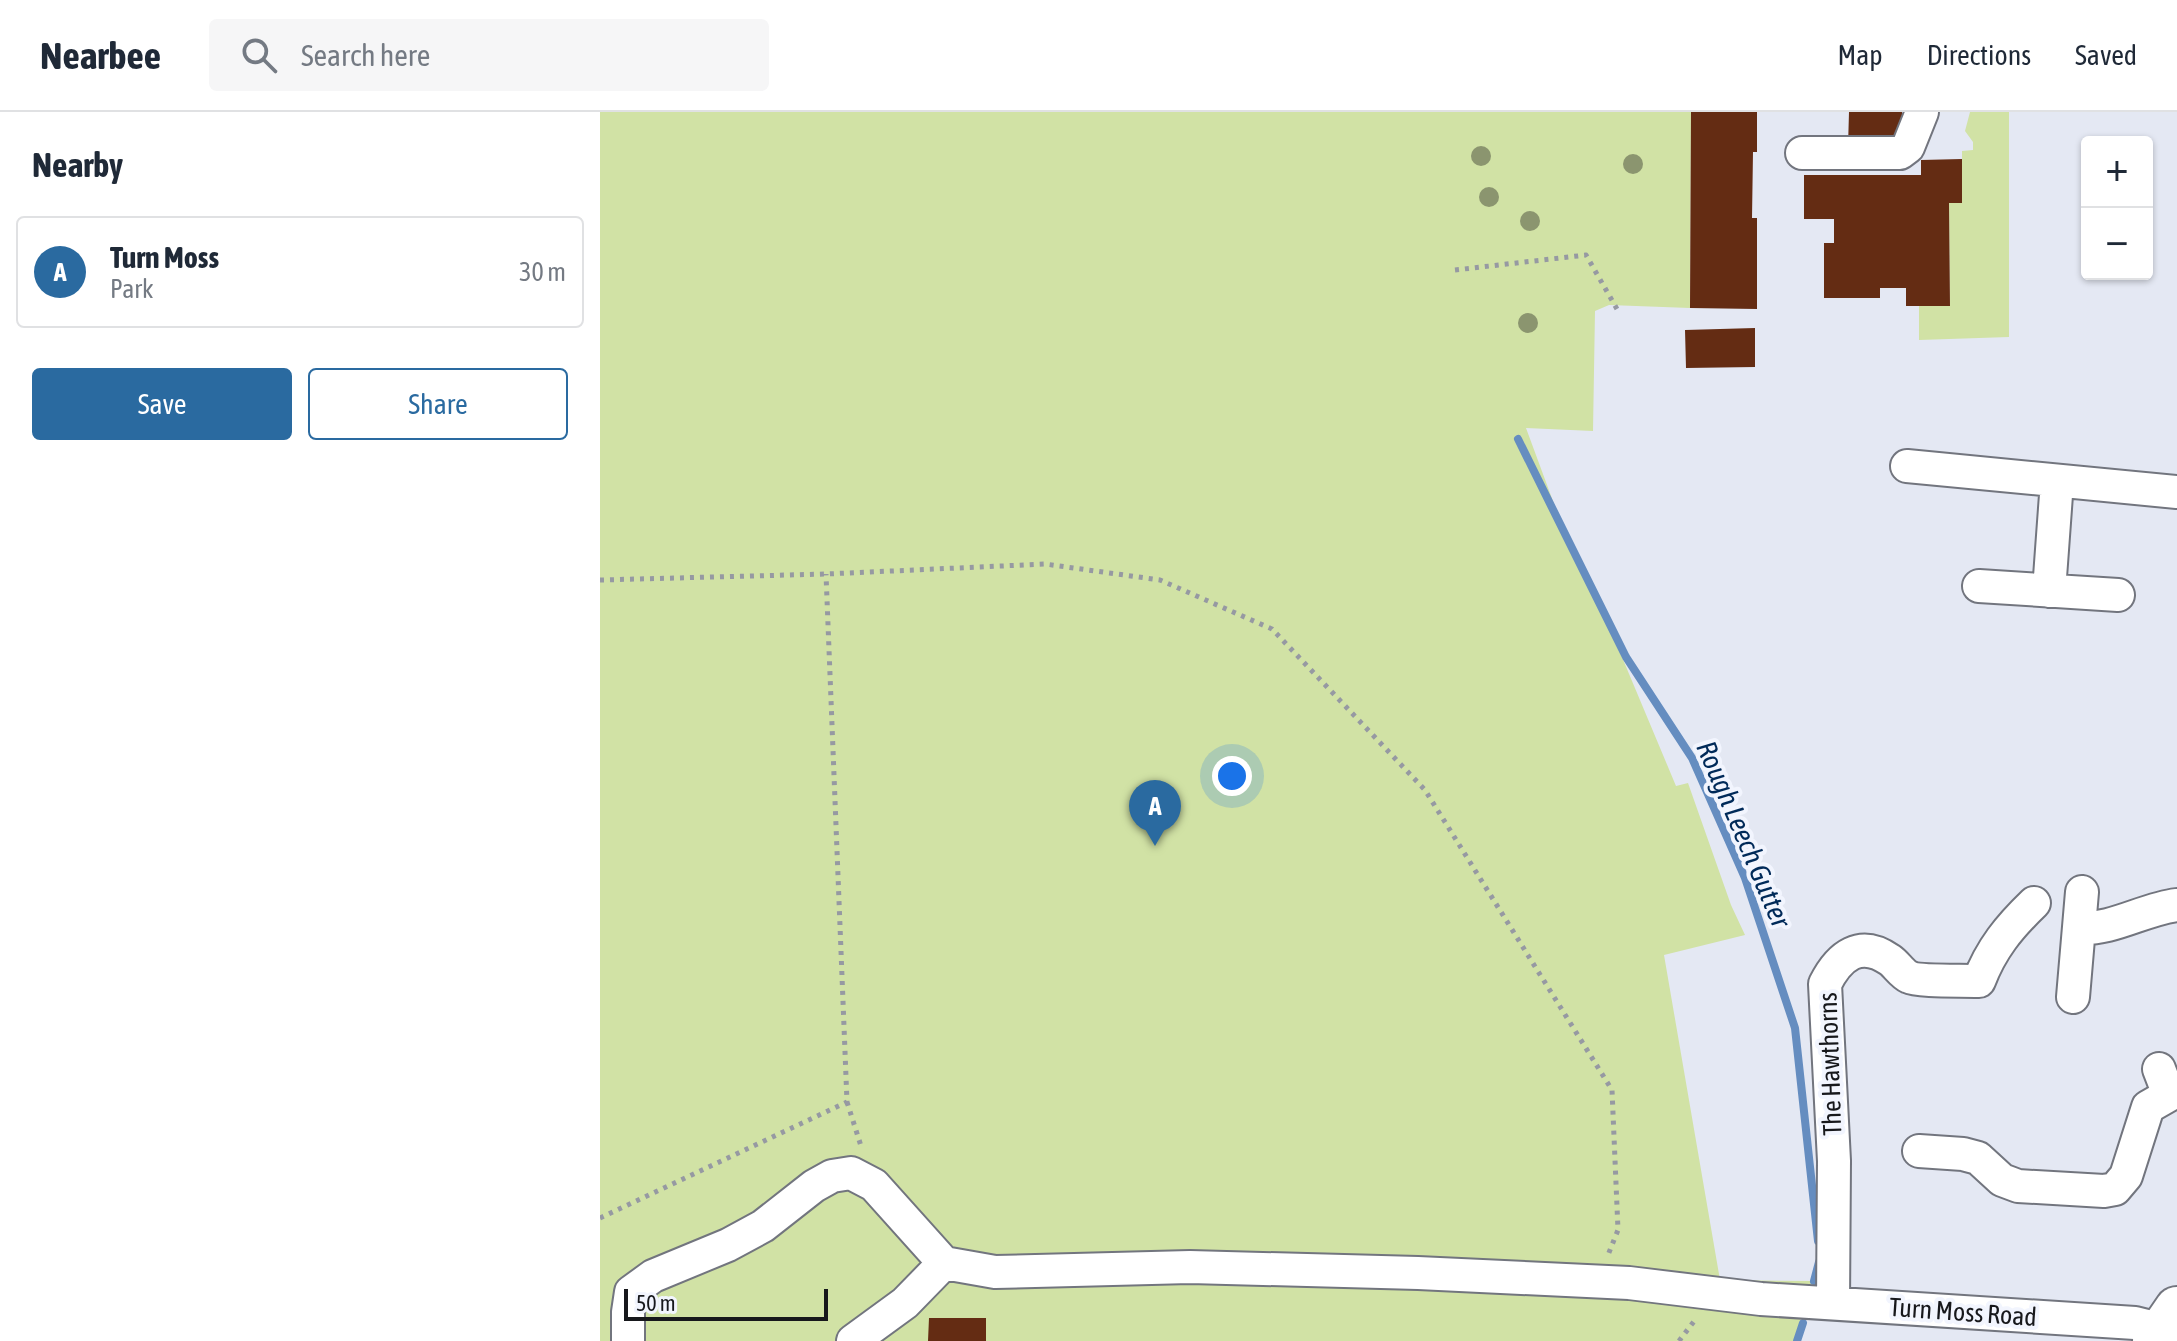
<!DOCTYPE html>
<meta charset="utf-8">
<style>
body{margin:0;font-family:"Asap Condensed",sans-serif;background:#f6f6f7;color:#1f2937}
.controls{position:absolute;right:24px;top:24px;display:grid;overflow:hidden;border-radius:8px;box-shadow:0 2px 6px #0004}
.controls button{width:72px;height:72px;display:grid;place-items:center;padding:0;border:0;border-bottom:2px solid #e0e1e3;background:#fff;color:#1f2937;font:40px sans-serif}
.scale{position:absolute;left:24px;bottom:20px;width:204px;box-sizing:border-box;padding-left:8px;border:4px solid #17181c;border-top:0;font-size:22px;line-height:28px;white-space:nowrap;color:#17181c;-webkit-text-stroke:6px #f2f5fe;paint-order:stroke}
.you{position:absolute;left:632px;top:664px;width:28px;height:28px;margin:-20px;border:6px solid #fff;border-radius:50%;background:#1a73e8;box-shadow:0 0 0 12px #1a73e833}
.badge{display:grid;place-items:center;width:52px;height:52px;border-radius:50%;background:#2a6aa0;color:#fff;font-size:26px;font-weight:700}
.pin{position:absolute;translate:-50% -66px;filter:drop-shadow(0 2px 4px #0008)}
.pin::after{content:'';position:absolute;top:42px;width:28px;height:24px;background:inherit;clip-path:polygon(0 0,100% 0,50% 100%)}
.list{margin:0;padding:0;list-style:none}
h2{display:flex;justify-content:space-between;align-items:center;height:104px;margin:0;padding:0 32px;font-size:34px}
h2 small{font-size:26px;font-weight:400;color:#747a83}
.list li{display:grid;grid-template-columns:52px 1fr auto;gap:24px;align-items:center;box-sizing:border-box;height:112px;margin:0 16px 16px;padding:0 16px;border:2px solid #e0e1e3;border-radius:8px}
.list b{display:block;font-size:30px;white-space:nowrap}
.list p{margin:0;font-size:26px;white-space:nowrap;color:#747a83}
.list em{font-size:26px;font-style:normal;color:#747a83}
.actions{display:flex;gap:16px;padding:24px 32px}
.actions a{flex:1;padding:18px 0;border:2px solid #2a6aa0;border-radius:8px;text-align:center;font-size:28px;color:#2a6aa0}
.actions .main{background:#2a6aa0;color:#fff}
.icon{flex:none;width:44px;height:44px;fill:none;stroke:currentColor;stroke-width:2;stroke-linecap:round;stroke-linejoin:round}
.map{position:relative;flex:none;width:1577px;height:1229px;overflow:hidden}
header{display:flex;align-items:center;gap:48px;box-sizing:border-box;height:112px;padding:0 40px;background:#fff;border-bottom:2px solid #e0e1e3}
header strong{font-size:38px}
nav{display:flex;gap:44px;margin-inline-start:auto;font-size:28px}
.search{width:560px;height:72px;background:#f6f6f7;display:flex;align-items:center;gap:20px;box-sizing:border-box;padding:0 28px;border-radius:8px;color:#747a83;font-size:30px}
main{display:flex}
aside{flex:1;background:#fff}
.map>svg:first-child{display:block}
.green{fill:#d1e2a5}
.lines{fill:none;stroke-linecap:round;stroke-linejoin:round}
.stream{stroke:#658dc0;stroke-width:8}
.building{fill:#642c13}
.minor-casing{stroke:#72757e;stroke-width:36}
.highway-casing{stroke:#72757e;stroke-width:48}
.path{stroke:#9699a2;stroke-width:5;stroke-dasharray:4 6;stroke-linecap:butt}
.minor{stroke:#fff;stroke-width:32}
.highway{stroke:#fff;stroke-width:44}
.tree{fill:#8b956f}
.labels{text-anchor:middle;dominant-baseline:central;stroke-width:8;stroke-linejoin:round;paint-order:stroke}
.street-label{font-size:26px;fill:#17181c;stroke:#f2f5fe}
.water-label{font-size:28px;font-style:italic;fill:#002a59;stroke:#f2f5fe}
</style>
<header>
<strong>Nearbee</strong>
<div class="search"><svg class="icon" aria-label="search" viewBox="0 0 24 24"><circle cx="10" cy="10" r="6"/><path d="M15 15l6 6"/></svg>Search here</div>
<nav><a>Map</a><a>Directions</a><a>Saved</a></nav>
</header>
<main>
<aside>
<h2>Nearby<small></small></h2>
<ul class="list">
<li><span class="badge">A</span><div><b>Turn Moss</b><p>Park</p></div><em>30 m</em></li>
</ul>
<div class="actions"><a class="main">Save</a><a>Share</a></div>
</aside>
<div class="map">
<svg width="1577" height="1229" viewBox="0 0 1577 1229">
<rect width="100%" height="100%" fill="#e4e8f3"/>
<path class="green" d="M0,0H1091L1090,196L1009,193L995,199L993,319L926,316L964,419L1001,495L1076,674L1088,671L1131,793L1145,823L1064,843L1120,1168L1212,1169L1194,1229H0Z
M1370,0H1409V225L1319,228V194L1350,193L1349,91L1362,90V39L1373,38V30L1365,19Z"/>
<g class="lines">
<path class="stream" d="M918,327L1026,545L1092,646L1145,766L1195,916L1218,1129
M1214,1169L1219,1150
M1197,1229L1203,1211"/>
</g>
<path class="building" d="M1091,0H1157V40H1153L1152,106H1157V197L1090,196Z
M1249,0H1302V36L1248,35Z
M1362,47V91H1349L1350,194H1306V176H1280V186H1224V131H1234V107H1204V63H1321V48Z
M1155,216V255L1086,256L1085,218Z
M329,1206H386V1229H328Z"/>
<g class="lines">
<defs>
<path id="minor" d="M1202,41H1300L1308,35L1322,0
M1307,354L1577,380
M1379,474L1518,483
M1449,479L1457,369
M1479,816C1513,818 1544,797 1577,793
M1473,885L1482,780
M1319,1039L1363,1042L1378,1046L1402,1068L1418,1074L1504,1079L1515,1077L1526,1064L1548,995L1569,983L1559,957
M1233,1191L1234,1049L1225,872C1239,844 1260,827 1290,848C1296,852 1302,862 1309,865C1319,870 1365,868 1379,869C1391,837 1409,815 1434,791
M28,1229V1200L31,1180L53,1164L128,1133L163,1114L214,1074L232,1064L251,1061L274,1073L344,1151L395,1160L590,1155L818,1161L1029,1171L1161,1187L1535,1211L1563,1218
M253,1229L305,1191L344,1151"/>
<path id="highway" d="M1555,1229L1577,1197"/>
</defs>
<use href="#minor" class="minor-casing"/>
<use href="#highway" class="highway-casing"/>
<path class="path" d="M855,158L986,143L1017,197
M0,468L226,462L445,452L560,468L672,517L825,678L1012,978L1018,1118L1008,1143
M247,990L261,1034
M0,1106L247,990L226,462
M1079,1229L1095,1208"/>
<use href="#minor" class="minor"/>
<use href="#highway" class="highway"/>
</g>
<g class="tree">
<circle cx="881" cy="44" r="10"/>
<circle cx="1033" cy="52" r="10"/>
<circle cx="889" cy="85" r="10"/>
<circle cx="930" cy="109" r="10"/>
<circle cx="928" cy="211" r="10"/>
</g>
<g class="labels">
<g class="street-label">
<text transform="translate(1230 952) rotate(-92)">The Hawthorns</text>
<text transform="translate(1363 1200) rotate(4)">Turn Moss Road</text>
</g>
<g class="water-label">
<text transform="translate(1144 722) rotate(67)">Rough Leech Gutter</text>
</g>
</g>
</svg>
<div class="controls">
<button>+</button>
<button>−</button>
</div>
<div class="scale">50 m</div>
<div class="you"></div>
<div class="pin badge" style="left:555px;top:734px">A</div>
</div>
</main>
